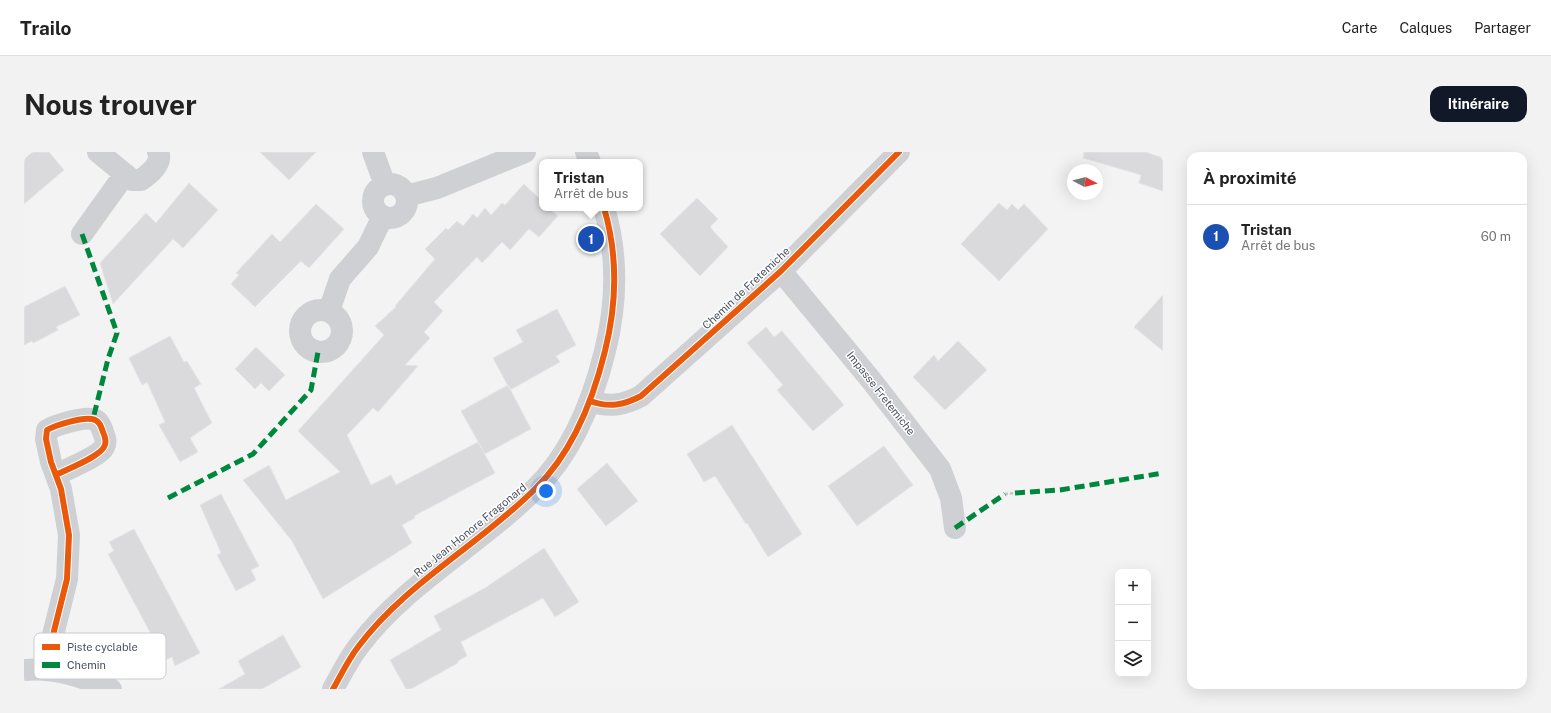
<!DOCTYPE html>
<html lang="fr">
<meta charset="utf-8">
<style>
body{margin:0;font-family:"Public Sans",sans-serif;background:#f2f2f2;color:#222}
.controls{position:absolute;right:12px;bottom:12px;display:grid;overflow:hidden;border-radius:8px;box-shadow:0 4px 16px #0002}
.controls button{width:36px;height:36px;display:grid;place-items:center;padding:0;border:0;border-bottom:1px solid #e0e0e0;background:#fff;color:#222;font:20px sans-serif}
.compass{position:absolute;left:1043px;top:12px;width:36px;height:36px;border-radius:50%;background:#fff;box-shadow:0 4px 16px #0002;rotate:97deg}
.you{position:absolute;left:522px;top:339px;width:14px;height:14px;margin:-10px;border:3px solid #fff;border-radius:50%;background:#1a73e8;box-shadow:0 0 0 6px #1a73e833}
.badge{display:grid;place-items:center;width:26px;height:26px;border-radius:50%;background:#111827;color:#fff;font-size:13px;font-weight:700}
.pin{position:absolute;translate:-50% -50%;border:2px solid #fff;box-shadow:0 1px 4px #0006}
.popup{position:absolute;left:515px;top:7px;width:104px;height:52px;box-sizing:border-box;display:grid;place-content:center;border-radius:8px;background:#fff;filter:drop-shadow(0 1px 3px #0005);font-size:13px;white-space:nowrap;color:#767676}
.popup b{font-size:15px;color:#222}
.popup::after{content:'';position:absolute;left:50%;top:100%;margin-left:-8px;border:8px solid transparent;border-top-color:#fff}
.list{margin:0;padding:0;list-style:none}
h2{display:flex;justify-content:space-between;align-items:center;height:52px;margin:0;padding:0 16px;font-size:17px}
h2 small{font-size:13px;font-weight:400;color:#767676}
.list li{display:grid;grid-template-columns:26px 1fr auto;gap:12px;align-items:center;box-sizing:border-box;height:64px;padding:0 16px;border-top:1px solid #e0e0e0}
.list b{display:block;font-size:15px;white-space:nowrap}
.list p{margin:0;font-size:13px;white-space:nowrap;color:#767676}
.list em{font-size:13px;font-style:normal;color:#767676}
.icon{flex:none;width:22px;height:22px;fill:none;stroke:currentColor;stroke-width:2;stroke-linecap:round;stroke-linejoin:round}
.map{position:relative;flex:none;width:1139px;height:537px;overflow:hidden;border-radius:12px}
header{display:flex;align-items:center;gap:24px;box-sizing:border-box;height:56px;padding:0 20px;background:#fff;border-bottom:1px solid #e0e0e0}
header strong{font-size:19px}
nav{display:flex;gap:22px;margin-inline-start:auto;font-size:14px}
.intro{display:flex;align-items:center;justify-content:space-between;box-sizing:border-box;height:96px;padding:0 24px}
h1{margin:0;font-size:28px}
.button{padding:10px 18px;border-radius:12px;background:#111827;color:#fff;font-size:14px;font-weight:700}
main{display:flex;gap:24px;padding:0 24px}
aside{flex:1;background:#fff;border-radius:12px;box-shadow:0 4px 16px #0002}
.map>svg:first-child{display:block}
.building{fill:#dadadc;stroke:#e4e5e6}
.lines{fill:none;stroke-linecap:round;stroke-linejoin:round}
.path{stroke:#bbc7c4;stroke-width:2.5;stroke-dasharray:3 2;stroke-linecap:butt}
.street{stroke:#ced0d3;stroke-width:22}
.quiet{stroke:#00873e;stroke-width:5;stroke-dasharray:10 5;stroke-linecap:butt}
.cycleway-casing{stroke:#fff;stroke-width:8}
.cycleway{stroke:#e8590c;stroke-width:6}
.labels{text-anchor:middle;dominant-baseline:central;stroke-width:3;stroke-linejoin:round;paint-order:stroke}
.street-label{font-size:11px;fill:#49535f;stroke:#fff}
.key{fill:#fff;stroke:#c8cbcf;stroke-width:1}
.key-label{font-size:11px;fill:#49535f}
</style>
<header>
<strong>Trailo</strong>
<nav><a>Carte</a><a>Calques</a><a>Partager</a></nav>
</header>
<div class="intro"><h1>Nous trouver</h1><a class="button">Itinéraire</a></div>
<main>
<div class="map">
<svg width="1139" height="537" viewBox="0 0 1139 537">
<rect width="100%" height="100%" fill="#f3f3f3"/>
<path class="building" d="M8,0H25L40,18L0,52V7Z
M236,0H292L265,28Z
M1060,0H1121L1139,6V39L1115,31L1117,23L1059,6Z
M165,31L194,58L159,96L149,87L89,152L76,111L122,61L132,71Z
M500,32L518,49V56H525L534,64L515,85L505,77L486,98L478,90L458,111L453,105L410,150L419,159L400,180L406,186L381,213L394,214L354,260L349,256L323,283L347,333L367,323L372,333L454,290L471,321L390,364L391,366L378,373L388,391L299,447L268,389L219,328L245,313L262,348L316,320L274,279L360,183L351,174L372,155L371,154L411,107L401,97L422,76L424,78L433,69L439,74L449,62L453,66L461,56L467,63L478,51L481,53Z
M673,46L694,67L686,75L704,95L676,124L636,82Z
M975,51L983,58L988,52L994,58L1000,52L1024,77L975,129L937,92Z
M292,52L320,77L285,116L277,109L231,155L207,132L215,123L212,121L248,82L256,90Z
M41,134L56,163L32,175L34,178L23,184L9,191L8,189L0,193V155Z
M1139,143V199L1110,175Z
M533,157L552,193L532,204L536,210L486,238L469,206L499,190L492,178Z
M742,175L750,185L758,179L820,253L789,279L753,238L759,233L723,191Z
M146,184L160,210L163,209L177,232L170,236L188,271L166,286L174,300L156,310L135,273L141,270L123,230L118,233L105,206Z
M934,189L963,218L921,258L889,225L910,203L914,209Z
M232,195L261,223L245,239L237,231L231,237L211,217Z
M484,233L507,277L461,302L437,259Z
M708,273L778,382L744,405L723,371L722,372L691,324L680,330L663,302Z
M860,294L889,333L833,374L804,334Z
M583,311L614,349L582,374L553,337Z
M197,342L235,414L227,418L232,428L212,439L193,403L197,401L176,353Z
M110,377L176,501L151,514L148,505L141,508L84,402L90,399L85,390Z
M520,396L555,450L531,465L519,446L437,490L443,504L434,509V511L387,537H382L366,508L417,478L410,464L461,436Z
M259,483L277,515L238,537H195L221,522L214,509Z"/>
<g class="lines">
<path class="path" d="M981,342L991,341"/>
<path class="street" d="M74,0L108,28H117C125,22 139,12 134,0
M349,0L361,33
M562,0L566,10
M349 49a17 17 0 1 1 34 0a17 17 0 1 1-34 0Z
M382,44L413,36L501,0
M58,82L101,22
M757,119L847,228L916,317L927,346L931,376
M276 179a21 21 0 1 1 42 0a21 21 0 1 1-42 0Z
M305,159L316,127L344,95L359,64
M566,249C585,256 600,253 617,244L757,119L875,0
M0,518C31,515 59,525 87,537
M26,518L28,487L43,427L45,383L37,337L27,310L22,287L23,278C32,273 58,265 68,267C75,268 77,274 79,280C81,285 83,290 80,295C75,305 43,317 32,323
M309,537C317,523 324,508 334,495C382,431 455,393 511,337C548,301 569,248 581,199C593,151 594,103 580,56"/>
<path class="quiet" d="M58,82L93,181L84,207L69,267
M991,341L1036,338L1139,321
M144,346L229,302L287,238L294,200
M931,376L981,342"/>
<defs>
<path id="cycleway" d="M566,249C585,256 600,253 617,244L757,119L875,0
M26,518L28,487L43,427L45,383L37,337L27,310L22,287L23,278C32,273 58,265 68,267C75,268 77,274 79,280C81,285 83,290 80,295C75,305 43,317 32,323
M309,537C317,523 324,508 334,495C382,431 455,393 511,337C548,301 569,248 581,199C593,151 594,103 580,56"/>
</defs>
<use href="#cycleway" class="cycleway-casing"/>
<use href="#cycleway" class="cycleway"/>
</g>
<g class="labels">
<g class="street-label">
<text transform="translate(722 136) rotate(-43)">Chemin de Fretemiche</text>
<text transform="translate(857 241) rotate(52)">Impasse Fretemiche</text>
<text transform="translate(446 378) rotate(-39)">Rue Jean Honore Fragonard</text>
</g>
</g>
<rect x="10" y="481" width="132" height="46" rx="6" class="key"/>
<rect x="18" y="492" width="18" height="6" fill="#e8590c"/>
<rect x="18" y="510" width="18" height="6" fill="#00873e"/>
<g class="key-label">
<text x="43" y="499">Piste cyclable</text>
<text x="43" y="517">Chemin</text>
</g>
</svg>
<div class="controls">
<button>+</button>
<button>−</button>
<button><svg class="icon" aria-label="layers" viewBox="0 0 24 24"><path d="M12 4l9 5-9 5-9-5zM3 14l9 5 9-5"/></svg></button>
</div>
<svg class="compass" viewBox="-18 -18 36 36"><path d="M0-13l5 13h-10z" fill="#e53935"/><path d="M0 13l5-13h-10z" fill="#767676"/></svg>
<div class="you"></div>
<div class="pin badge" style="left:567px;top:87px;background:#1a4fb4">1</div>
<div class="popup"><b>Tristan</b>Arrêt de bus</div>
</div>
<aside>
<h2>À proximité<small></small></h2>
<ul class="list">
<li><span class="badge" style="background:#1a4fb4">1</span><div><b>Tristan</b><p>Arrêt de bus</p></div><em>60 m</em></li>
</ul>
</aside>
</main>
